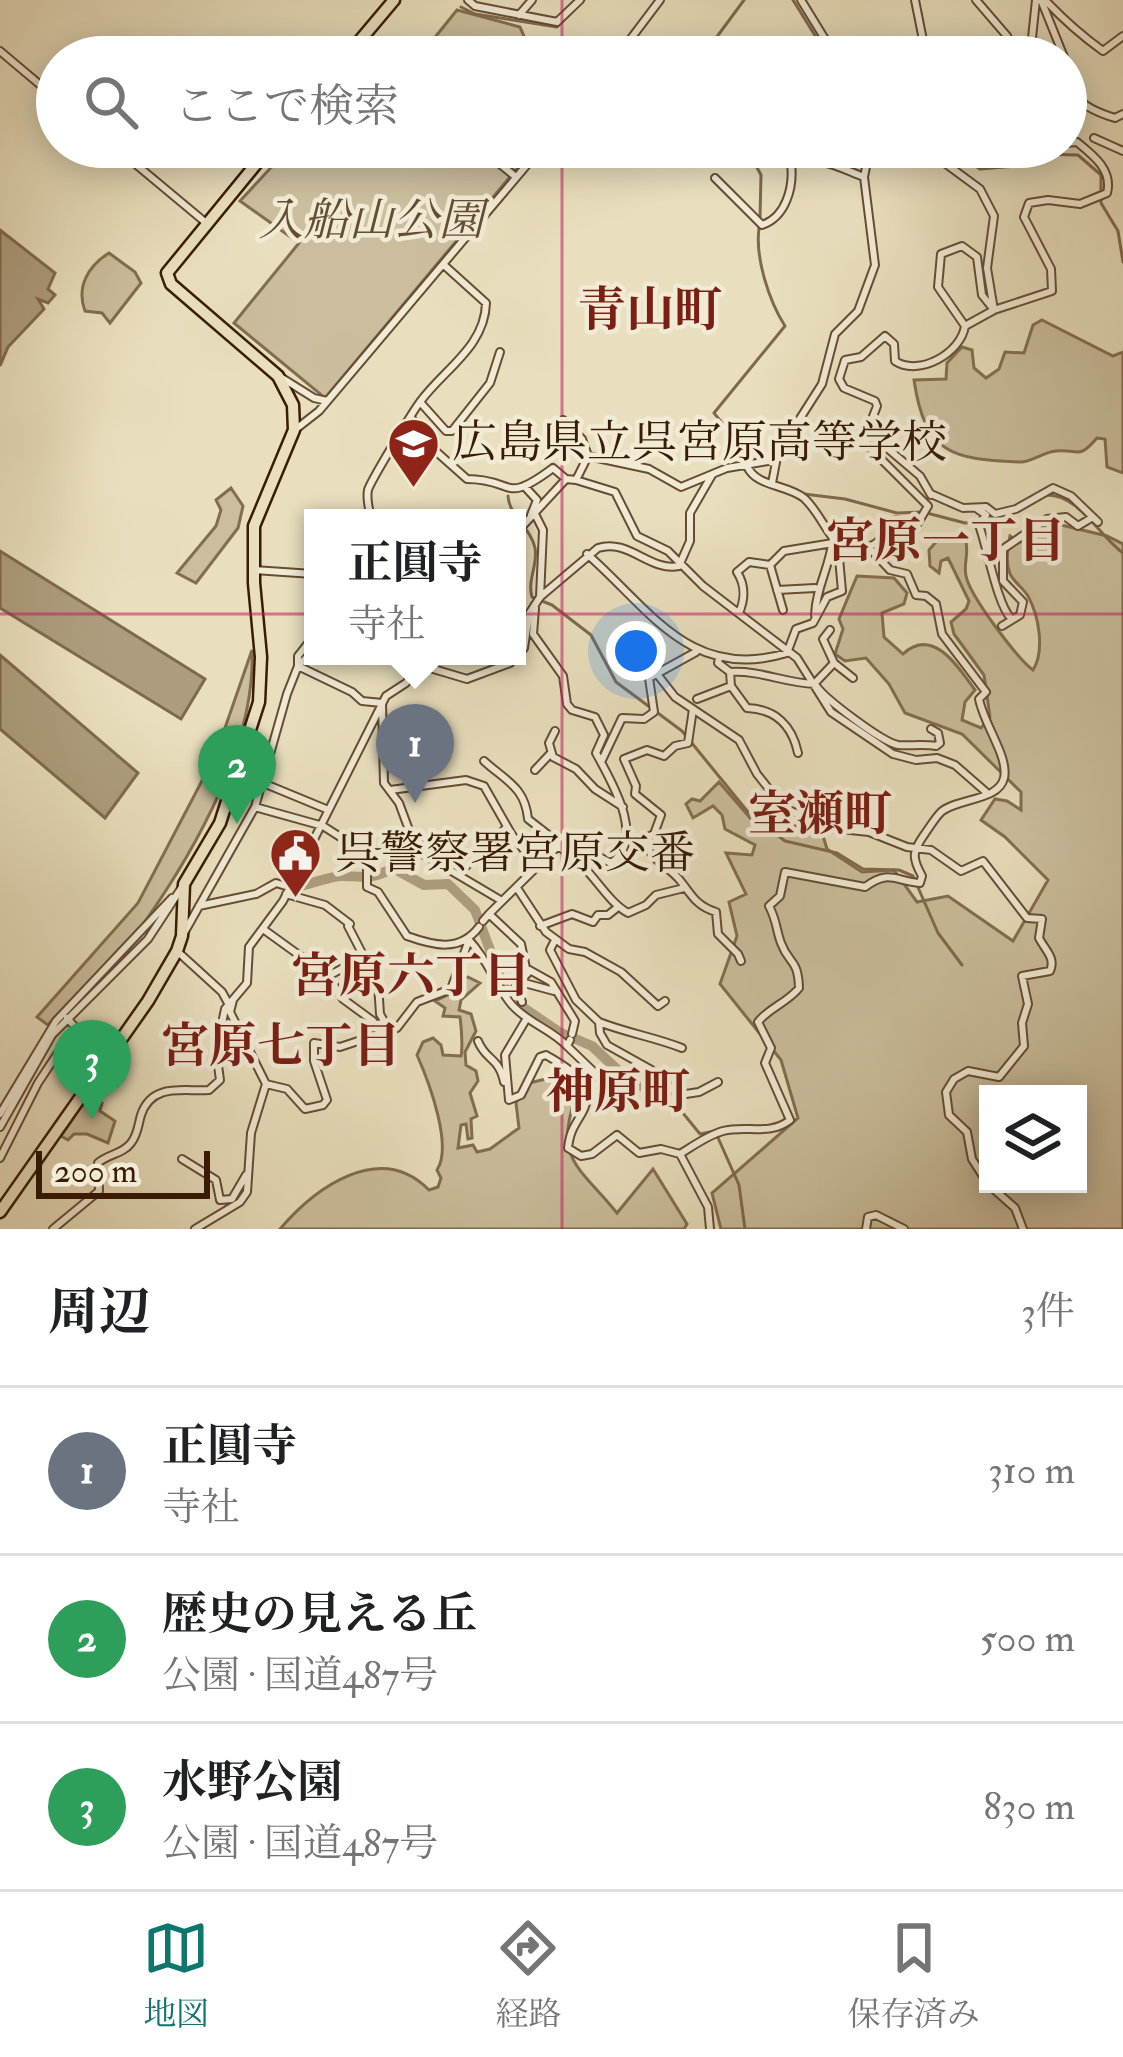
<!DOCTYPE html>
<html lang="ja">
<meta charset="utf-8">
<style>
body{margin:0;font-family:"IM FELL Double Pica","Noto Serif JP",serif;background:#f6f6f6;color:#202124}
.controls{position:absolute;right:36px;bottom:36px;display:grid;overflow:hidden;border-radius:0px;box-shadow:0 6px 30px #0003}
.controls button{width:108px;height:108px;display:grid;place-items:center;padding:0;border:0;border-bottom:3px solid #e0e0e0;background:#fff;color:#202124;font:60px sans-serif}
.scale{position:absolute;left:36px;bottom:30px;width:174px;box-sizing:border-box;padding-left:12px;border:6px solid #391c03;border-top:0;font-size:33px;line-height:42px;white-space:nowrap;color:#391c03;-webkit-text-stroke:9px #f1ead5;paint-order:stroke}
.you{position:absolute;left:636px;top:651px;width:42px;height:42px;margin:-30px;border:9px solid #fff;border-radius:50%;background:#1a73e8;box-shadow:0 0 0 18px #1a73e833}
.badge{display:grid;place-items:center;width:78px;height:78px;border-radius:50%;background:#0f766e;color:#fff;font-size:39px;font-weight:700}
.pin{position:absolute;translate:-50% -99px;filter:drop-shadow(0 3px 6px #0008)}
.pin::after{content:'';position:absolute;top:63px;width:42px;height:36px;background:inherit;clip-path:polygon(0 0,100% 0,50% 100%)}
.popup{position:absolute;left:304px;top:509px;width:222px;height:156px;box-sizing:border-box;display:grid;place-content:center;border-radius:0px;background:#fff;filter:drop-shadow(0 3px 9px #0005);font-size:39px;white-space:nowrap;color:#757577}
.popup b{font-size:45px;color:#202124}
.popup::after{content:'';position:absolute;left:50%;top:100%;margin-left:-24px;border:24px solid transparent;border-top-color:#fff}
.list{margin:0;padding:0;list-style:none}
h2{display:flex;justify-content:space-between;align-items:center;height:156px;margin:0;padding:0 48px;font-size:51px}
h2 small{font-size:39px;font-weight:400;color:#757577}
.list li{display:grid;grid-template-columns:78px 1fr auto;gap:36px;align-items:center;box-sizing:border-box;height:168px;padding:0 48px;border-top:3px solid #e0e0e0}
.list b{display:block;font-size:45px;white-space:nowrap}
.list p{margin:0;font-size:39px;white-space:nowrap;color:#757577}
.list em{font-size:39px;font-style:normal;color:#757577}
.icon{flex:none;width:66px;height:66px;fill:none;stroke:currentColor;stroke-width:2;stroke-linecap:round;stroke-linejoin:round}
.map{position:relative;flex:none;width:1123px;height:1229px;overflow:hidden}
.search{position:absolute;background:#fff;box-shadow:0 6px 30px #0003;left:36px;right:36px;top:36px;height:132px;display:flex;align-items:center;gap:30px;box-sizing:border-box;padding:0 42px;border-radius:66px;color:#757577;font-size:45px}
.sheet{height:660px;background:#fff}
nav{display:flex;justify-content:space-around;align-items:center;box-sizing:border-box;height:168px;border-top:3px solid #e0e0e0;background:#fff;font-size:33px;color:#757577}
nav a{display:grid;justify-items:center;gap:6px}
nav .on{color:#0f766e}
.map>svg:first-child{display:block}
.green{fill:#cbbe9e;stroke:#826d50;stroke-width:3;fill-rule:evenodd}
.water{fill:#ad9d7e;stroke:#7f694d;stroke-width:3}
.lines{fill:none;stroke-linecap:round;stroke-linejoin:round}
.stream{stroke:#7f694d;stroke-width:3}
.river{stroke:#ad9d7e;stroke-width:10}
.minor-casing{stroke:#654d32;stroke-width:10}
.highway-casing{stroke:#391c03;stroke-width:15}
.minor{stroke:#f1ead5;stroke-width:6}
.highway{stroke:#e9dfbe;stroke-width:10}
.grid{fill:none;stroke:#c2185b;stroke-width:3;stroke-opacity:0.55}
.labels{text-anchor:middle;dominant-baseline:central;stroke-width:9;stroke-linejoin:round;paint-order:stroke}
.park-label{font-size:45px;font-style:italic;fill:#654d32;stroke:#f1ead5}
.poi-label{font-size:45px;fill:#391c03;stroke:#f1ead5;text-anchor:start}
.neighbourhood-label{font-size:48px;font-weight:bold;fill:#7a1f14;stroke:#f1ead5}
</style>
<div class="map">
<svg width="1123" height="1229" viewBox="0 0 1123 1229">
<rect width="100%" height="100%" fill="#e9dfbe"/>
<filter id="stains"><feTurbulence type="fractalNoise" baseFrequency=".00167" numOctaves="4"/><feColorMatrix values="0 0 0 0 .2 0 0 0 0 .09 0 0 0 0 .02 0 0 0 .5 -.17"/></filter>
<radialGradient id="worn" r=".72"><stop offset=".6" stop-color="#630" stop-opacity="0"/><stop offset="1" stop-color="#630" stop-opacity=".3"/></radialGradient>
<path class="green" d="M457,10L520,27L529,48L540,57H430L436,36Z
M290,147H535L325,398L234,323L299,243L240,201Z
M109,253L135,272L141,283L110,323L102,313L85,311C76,287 88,266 109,253Z
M1042,320L1113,356L1123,352V473L1107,467L1105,439L1097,438C1078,460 1080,449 1056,451C1043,452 1031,463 1019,462C953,459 925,455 914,380L946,379L947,363L962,347L972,350L974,368L986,378L999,369L1005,352L1024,353L1033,325Z
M231,488L243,506L238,528L196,583L177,573L216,526L221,510L216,500Z
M1049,522L1107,536L1123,544V1229H721L712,1193L798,1118L781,1060L720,984L737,936L729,902L746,894L726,853L752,855L755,845L725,829L722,815L713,806L693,818L686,804L692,799L700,801L719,782L751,819H773L785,829L791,824L823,836L827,849L862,872L894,870L917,902L948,896L1013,941L1048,880L1005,837L981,820L995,799L1007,801L1021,810V792L962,734L905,713L889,684L866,658L845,661L835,654L843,629L839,619L857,576L894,578L907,593L904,604L882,613L884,637L903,654C933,626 958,667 975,690L965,702L962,720L981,728L990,717L984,675L954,634L951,622L966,609L969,601L948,558L941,561L939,573L930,566L929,550L942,535L965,538C970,552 963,563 966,576C970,596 1017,658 1033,670C1045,651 1039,616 1028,596C1023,588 1014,582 1010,574C1005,561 1008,548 1010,536L1019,542L1031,541ZM988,1094H1078V1184H988Z
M252,650C256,743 196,849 144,923C117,962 77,990 48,1025L37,1017L138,903L216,754Z
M468,977L480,983L461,1000L459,1010L471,1014L476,1031L465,1052L466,1065L476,1071L478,1081L470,1093L477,1116L471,1119L472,1138L468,1139L466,1124L461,1125L458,1148L473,1145L477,1152L490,1149L519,1128L516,1103L525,1084L554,1077L575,1099C554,1160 580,1167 617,1213L653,1169L687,1224L684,1229H280C315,1188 380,1140 429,1190L438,1187L441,1178L437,1170C453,1146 429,1082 417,1055L423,1042L433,1038L441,1045L443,1055L461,1056C463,1048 461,1024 460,1017L443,1016L445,1008L435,1001L454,992L463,978Z
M88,1096L102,1103L100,1111L115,1121L108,1143L87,1134H74L68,1140L61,1136Z"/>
<path class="water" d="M0,230L55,273L48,289L55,295L48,303L38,299L44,309L8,347L0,366Z
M0,551L205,679L181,719L0,608Z
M0,655L138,773L105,818L0,729Z"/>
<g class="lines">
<path class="stream" d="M793,0L824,50
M461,7L475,14L557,27L584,0
M702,57L744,0
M746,147L761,175L760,218
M948,147L980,169L1016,166L1035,154L1078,155L1101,175V203L1118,231L1123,262
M759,228C755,258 769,301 785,326L714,413L742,448L760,456
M804,494L845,499L897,513L923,512L965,523L976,522
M1046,495C1079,494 1099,536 1123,553
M508,496C509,516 531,528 535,548C538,566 527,580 532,597L552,605L591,635L616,682L682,731L748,812L785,841L837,853L863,869L899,870L913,876L938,933L962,965
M986,520L1011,513
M655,1093L678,1107L700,1134L715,1131L739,1185L745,1229"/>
<path class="river" d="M293,887C310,886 329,875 344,876C366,877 373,879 393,868L424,885L448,884L475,910L502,982L515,1002L559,1032L592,1046L625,1077L655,1093"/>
<defs>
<path id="minor" d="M468,0L475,6L557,22L580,0
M801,0L836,57
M915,0L923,40L916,57
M976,0L1007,36L1016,57
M1041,0L1064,57
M1045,0C1063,19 1082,36 1103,51L1123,36
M519,15L532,0
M357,44L373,57
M0,51L57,99
M617,57L660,0
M813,57L833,53
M1030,57L1036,0
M1066,61C1076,98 1074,105 1115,118L1123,114
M1094,138L1123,151
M115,147L205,222
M479,147L516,177
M923,147L980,189L994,216L987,268L994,310L1052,291L1051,269L1024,217L1029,203L1048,200L1080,204L1107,193C1113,170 1093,155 1077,142L1066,143
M715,178L762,225C786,217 794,187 791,163C816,154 840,168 864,177
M282,378L314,398L327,401
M420,402L446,431H452L490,383L500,352
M412,419L431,447L467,479C516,479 502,506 553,468L566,479
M563,420L582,439L588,456
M296,429L319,411L542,147
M867,431L920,476L931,495
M747,466C756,487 786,484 804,498C816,509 823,525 833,538C830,567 816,587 815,615
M576,480L615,492L637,536L668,551L703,586L797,658L831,712L893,754L916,760L937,758L955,765L986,792
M772,483L777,457
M526,488L537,500L531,515
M931,494L963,508L986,507L995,514L1016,509L1053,488L1071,496L1098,522
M976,508L986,515L979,525C987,547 998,607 1011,618
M535,514L543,530L540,597
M371,518C369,509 366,499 368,490C370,482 413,411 420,402C443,370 485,347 486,303L445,266
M517,532L566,479L576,480L588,456L649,469L681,487L727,468L768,461L778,453L822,384L835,334L858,311L875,265L864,177L870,147
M587,554C650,609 690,682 787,653
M770,565L783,610
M254,570L313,574
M777,590L815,588
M739,613C745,599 746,586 737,572L749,562L770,565L784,551L833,543
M1002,626L1020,615L1023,602L1003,581V549L1047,519L1066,517L1078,526L1093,517
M830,630L823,639L834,663
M313,637L298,656V666L352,692L362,701L382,703
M787,653L796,629L813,623L827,597L842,591L839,558C868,536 867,563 895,520L918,523L928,506L867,445L865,437L877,406L875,401L844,388L839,379L845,360L861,357L885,336L894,344L895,361C919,377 961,353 965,326L938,287L941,254L962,246L977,257L982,295L994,310L965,326
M719,658L718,663L730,672C760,670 784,683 815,684C822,697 882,742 898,745C910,746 923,744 936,746L940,743L938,733L931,729
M730,672L731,686L747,708C775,709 792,725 798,753
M657,674L675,697L739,740L757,774L784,808L831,828L869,832L907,847L931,850L961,871L983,861L1027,918L1042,919L1039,938C1045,950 1056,958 1050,971L1022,976L1028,1004L1022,1023L1024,1046L999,1077L968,1071L954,1079L946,1092L949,1115L967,1132L972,1159L988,1184
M816,682L834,663L853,678
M697,699L731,686
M382,703L384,783L399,803L412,838L419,842L421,853
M693,709L688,743L675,746L664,756L647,750L624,759L636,786L635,794L661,815L654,834L644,839C650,860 664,863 678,878C691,893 695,906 716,912L718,934L738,954L741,961
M555,731L549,743L553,757L576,769L595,789L623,807
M602,760L622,718L644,719L654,712L649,678L696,652
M484,761C506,781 525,787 528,819L560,844
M535,770L551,753
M263,783L326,809
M390,790L466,780L484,786L512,835L537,866
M255,807L323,826L359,849L373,853H421L502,901
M557,846C590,863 603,899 628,913L646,905L656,895L684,888
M373,853L367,870V887L378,892L407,936C435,946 460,952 479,927
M459,873L507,827
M517,888L546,932L569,949L585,952L621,972L658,1006L665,1001
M286,894L325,905L350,924
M199,906L256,894L276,883L289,887
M489,914L560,844L569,842L611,863C647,839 611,781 596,753L604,735L595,717L572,710L567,704L563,676L533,634L535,608
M483,921L489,914L521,944L526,968L551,982L575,1021L572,1034
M348,926L378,984L380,1014L389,1030
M540,926L572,914L593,922L598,915H608L618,907
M263,929L328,976L343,999L373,1021L379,1032
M184,933L255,807L287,694L298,666L313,651
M555,940L550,950L576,1000L599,1022L600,1033L607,1045L650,1069L679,1095L699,1092L718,1082
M177,951L222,992L228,1003
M328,976L347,966
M517,981L554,991
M339,992L363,980
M233,1000L230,1012L266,1084
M522,1002L516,985L529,972
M527,1018L505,1055L509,1100L521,1095L540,1057L546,1055C566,1067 599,1083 582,1113C574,1127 570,1131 568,1148L581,1156L592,1154L617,1135L639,1153L661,1149L680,1154L708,1207L710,1229
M599,1022C627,1033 654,1037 682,1048
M478,1041C485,1060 499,1057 504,1082
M567,1046L594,1072L590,1076L592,1085L610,1086
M0,1114L56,1021L172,898
M0,1127L52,1035L148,939L182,887
M680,1154C693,1146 708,1135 723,1131C746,1125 770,1136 790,1120L765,1063L771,1048L758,1022C770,1007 787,1003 799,988C798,958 789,965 781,943C776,930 777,921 769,906L780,896L785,872L865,887C889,869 895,881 920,883L922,876C912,858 912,852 924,835C929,828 935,818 941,812C957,798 999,801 1004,778C1009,757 984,725 979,699L986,692L942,634L936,604L926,596L916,595L907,574L890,570L871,550
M0,1158L38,1083L75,1027L67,1018
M182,1159L216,1180L220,1200L232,1199L246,1175
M988,1184L1015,1208L1023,1229
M53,1229L99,1191L98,1163C108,1154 123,1154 131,1143C138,1134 138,1125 141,1115C152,1082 184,1092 209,1090L220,1080L216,1051L225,1009L247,983L249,947L283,901L386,696L406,683L420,665L467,679L510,663L524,648L529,614L540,597L598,548C628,538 650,572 679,566L690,541V513L712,475
M195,1229L240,1202L247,1192L251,1133L266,1084L287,1089L305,1109L323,1105L327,1100L314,1061V1043L340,1047L397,1028L417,1002L451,989L469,940C489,961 495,985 512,1005C528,1023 551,1029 567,1046L570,1040
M866,1229L868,1217L876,1215L904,1229"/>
<path id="highway" d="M346,57L394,0
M0,1212L148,1001L177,951L182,936L184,884L220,823L259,702L261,657L254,583V526L294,430L293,405L278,376L171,284L167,273L270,147"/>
</defs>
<use href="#minor" class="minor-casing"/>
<use href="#highway" class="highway-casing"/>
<use href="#minor" class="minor"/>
<use href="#highway" class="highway"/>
</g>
<path class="grid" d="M562,0V57M562,147V1229M0,614H1123"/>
<defs>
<symbol id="school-pin" viewBox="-11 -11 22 30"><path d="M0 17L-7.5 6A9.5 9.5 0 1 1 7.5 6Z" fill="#8f2418" stroke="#f1ead5"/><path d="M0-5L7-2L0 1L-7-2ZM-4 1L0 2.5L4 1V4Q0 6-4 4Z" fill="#fff"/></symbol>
<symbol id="civic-pin" viewBox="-11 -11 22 30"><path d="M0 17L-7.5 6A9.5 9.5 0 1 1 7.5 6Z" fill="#8f2418" stroke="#f1ead5"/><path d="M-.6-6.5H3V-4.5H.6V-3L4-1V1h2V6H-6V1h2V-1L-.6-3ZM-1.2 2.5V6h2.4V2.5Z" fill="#fff"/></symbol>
</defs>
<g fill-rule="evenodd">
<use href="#school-pin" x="384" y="414" width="59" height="81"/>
<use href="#civic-pin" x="266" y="824" width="59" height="81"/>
</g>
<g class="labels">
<g class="park-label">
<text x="371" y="221">入船山公園</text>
</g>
<g class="poi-label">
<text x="452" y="443">広島県立呉宮原高等学校</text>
<text x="335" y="854">呉警察署宮原交番</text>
</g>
<g class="neighbourhood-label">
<text x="650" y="311">青山町</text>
<text x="946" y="542">宮原一丁目</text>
<text x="820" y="815">室瀬町</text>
<text x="411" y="977">宮原六丁目</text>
<text x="281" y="1047">宮原七丁目</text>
<text x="618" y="1093">神原町</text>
</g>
</g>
<rect width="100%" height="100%" filter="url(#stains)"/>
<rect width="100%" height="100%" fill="url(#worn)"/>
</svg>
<div class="controls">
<button><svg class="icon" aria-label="layers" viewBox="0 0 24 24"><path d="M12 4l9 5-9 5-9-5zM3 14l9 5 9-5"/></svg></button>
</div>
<div class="scale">200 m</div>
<div class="you"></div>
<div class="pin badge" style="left:415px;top:803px;background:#6b7280">1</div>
<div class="popup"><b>正圓寺</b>寺社</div>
<div class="pin badge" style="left:237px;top:824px;background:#2e9e5b">2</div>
<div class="pin badge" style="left:92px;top:1119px;background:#2e9e5b">3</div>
<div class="search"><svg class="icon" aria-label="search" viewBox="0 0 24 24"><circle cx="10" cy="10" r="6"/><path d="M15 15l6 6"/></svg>ここで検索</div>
</div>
<section class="sheet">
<h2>周辺<small>3件</small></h2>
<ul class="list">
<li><span class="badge" style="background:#6b7280">1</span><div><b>正圓寺</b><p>寺社</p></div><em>310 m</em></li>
<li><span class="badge" style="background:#2e9e5b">2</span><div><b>歴史の見える丘</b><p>公園 · 国道487号</p></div><em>500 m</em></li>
<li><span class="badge" style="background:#2e9e5b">3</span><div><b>水野公園</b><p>公園 · 国道487号</p></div><em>830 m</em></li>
</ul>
</section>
<nav>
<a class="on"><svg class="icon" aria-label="map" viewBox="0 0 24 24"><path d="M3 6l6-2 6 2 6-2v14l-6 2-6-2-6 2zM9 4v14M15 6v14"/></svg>地図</a>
<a><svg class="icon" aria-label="directions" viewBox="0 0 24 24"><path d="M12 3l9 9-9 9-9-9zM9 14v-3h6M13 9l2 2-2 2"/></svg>経路</a>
<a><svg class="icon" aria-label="saved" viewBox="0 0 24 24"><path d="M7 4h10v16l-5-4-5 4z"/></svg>保存済み</a>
</nav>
